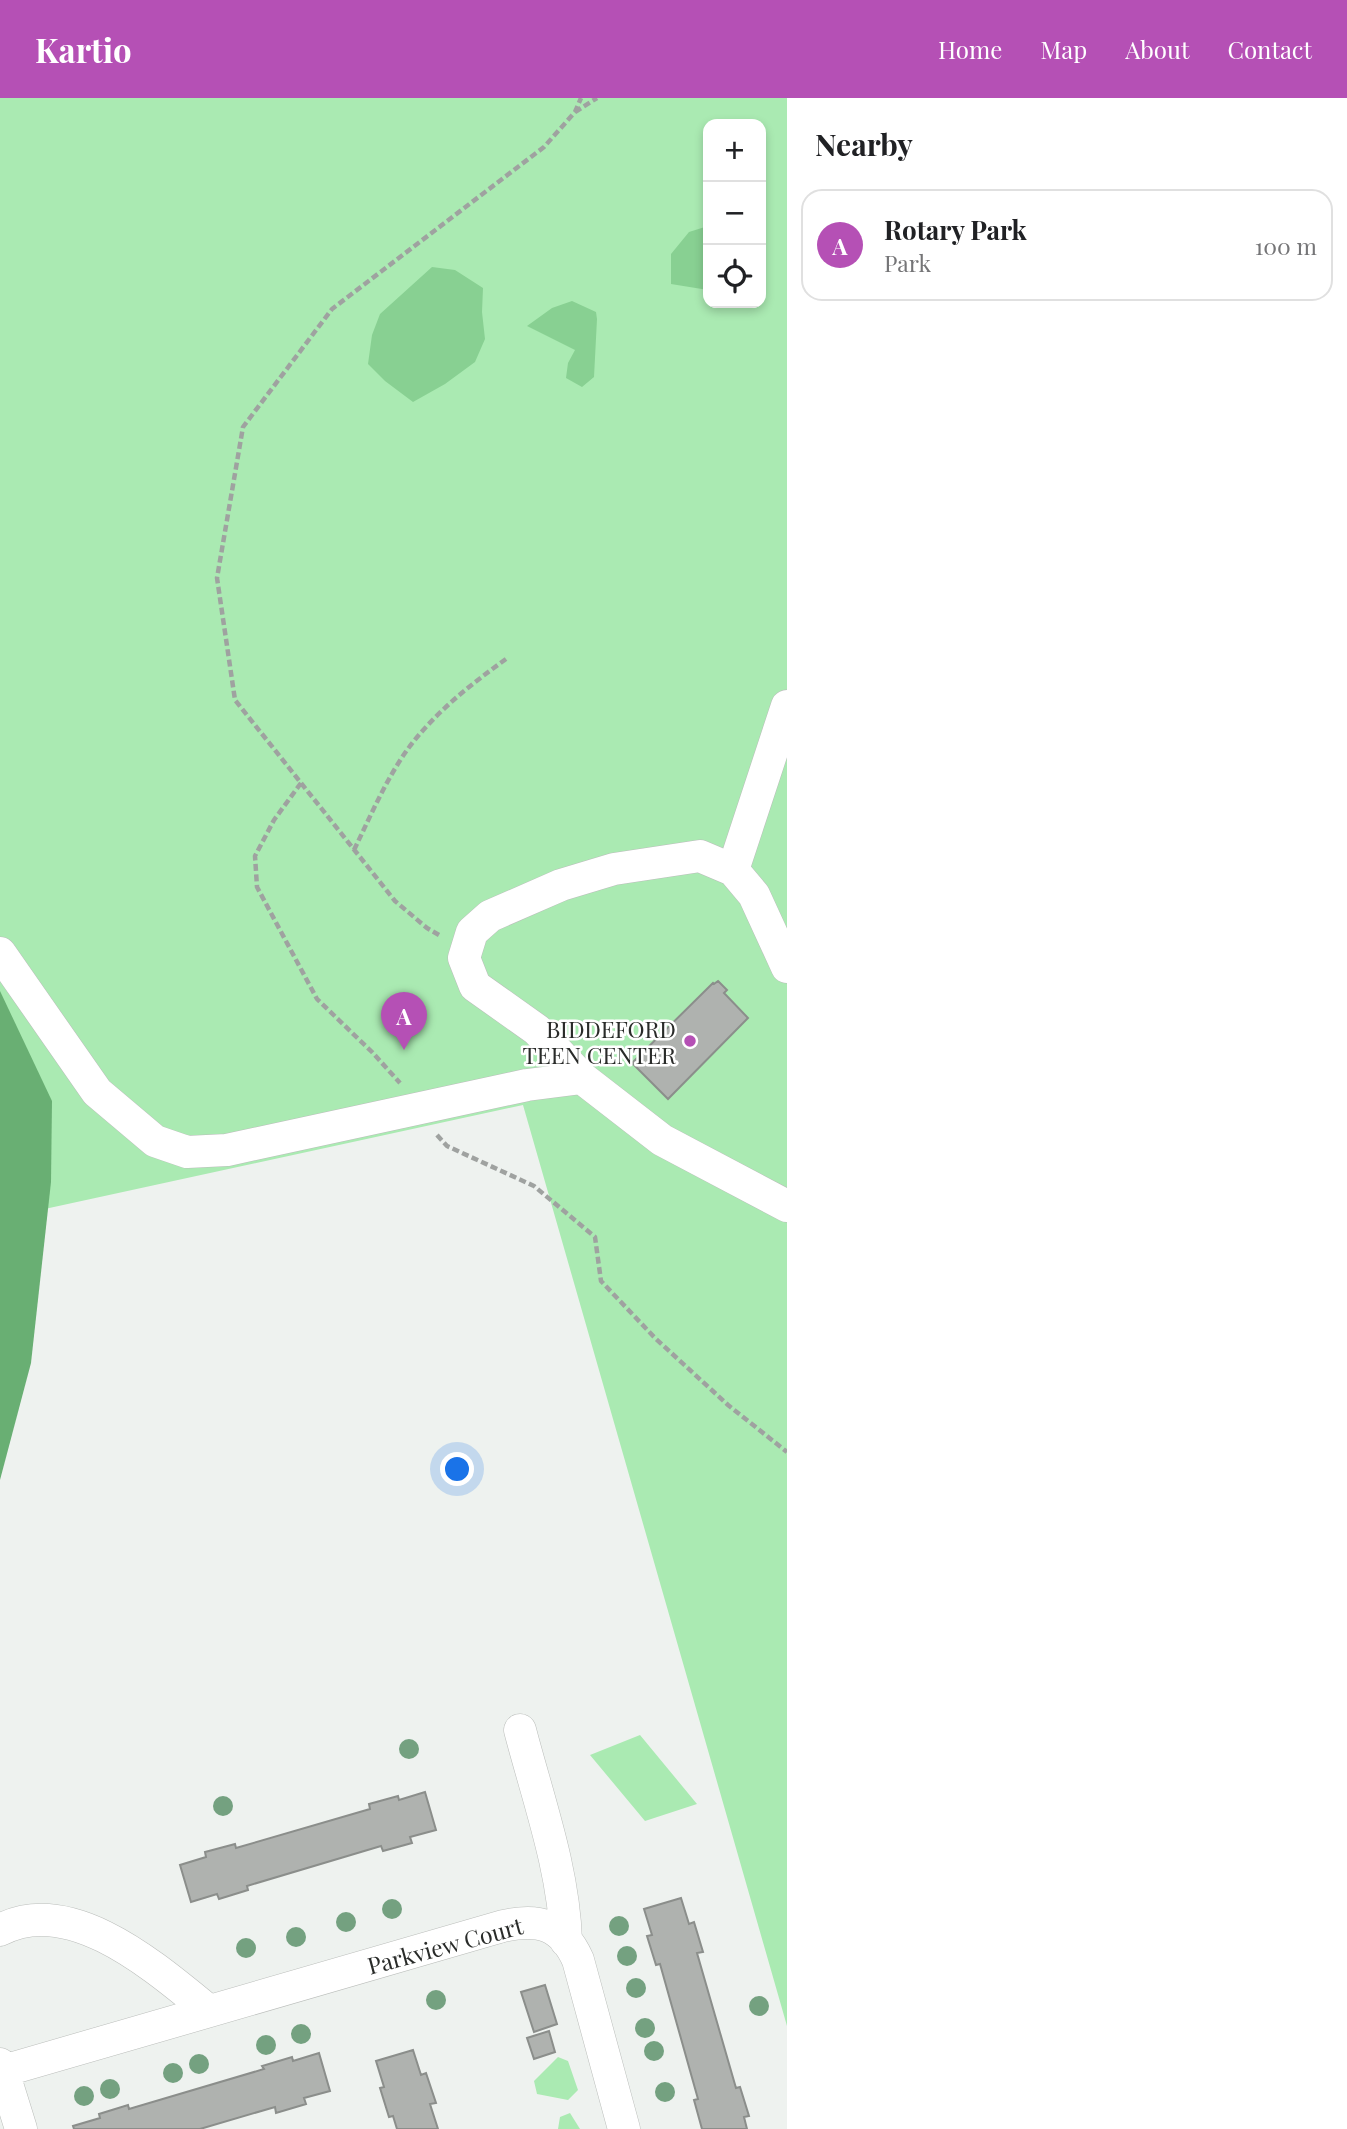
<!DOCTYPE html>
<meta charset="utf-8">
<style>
body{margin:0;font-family:"Playfair Display",serif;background:#f2f2f2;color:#202124}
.controls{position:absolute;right:21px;top:21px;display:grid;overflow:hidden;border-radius:14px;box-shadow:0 4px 10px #0003}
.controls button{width:63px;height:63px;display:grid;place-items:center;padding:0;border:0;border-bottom:2px solid #e0e0e0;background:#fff;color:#202124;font:35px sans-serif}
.you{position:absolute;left:458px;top:1372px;width:24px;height:24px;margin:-18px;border:5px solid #fff;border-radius:50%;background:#1a73e8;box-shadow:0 0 0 10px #1a73e833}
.badge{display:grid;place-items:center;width:46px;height:46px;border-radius:50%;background:#b550b5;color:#fff;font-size:23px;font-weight:700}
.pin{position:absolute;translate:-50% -58px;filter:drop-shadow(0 2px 4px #0008)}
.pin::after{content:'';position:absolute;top:37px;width:24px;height:21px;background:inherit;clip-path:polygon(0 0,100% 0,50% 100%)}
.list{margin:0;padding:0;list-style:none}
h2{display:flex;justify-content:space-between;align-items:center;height:91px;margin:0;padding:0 28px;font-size:30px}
h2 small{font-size:23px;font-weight:400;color:#757577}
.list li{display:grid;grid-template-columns:46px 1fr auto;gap:21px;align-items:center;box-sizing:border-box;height:112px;margin:0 14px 14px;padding:0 14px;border:2px solid #e0e0e0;border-radius:21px}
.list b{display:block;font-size:26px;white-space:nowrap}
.list p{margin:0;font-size:23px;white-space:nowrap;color:#757577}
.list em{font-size:23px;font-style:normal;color:#757577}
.icon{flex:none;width:38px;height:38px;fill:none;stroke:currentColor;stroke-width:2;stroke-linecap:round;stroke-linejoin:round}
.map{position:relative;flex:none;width:787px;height:2031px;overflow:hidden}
header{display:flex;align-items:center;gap:42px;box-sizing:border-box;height:98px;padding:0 35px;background:#b550b5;color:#fff}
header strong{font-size:33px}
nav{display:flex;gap:38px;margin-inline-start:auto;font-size:24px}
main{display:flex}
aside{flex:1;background:#fff}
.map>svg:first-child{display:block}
.green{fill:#aaeab2;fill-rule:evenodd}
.forest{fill:#88d092}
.water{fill:#69af73}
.building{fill:#afb2af;stroke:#8b8e8b;stroke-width:2}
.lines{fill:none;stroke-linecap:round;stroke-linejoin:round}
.minor-casing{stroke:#bbbebb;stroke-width:33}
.path{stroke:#9fa2a0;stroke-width:4.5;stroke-dasharray:7 3.5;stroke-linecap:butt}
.minor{stroke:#fff;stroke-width:32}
.tree{fill:#74a180}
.poi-dot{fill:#b550b5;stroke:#fff;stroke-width:2.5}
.labels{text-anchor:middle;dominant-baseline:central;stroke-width:5;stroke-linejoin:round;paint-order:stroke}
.poi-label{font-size:23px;fill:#292b29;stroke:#fff;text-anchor:end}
.street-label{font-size:23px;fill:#292b29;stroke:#fff}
</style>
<header>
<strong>Kartio</strong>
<nav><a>Home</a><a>Map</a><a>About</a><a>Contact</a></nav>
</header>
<main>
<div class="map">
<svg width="787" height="2031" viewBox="0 0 787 2031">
<rect width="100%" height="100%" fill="#eef2ef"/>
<path class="green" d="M0,0H787V1928L523,1007L8,1119L0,902ZM708,26H761V205H708Z
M640,1637L697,1706L645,1723L590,1657Z
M558,1959L568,1963L578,1992L568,2002L537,1996L534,1983Z
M570,2015L580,2031H558L560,2019Z"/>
<path class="forest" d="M708,128V192L671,186V156L689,134Z
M432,169L455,172L483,190L482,214L485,241L475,264L445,286L413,304L385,283L368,266L372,237L380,216Z
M572,203L596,214L597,221L594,279L582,289L566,280L568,265L575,252L527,228L552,210Z"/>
<path class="water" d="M0,893L52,1003L51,1084L31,1265L0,1382Z"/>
<path class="building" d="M718,883L727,892L724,895L748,920L668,1001L632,965L713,885L714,886Z
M425,1694L436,1732L410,1739L412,1745L383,1753L381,1748L247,1788L248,1792L219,1801L217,1796L191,1804L180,1767L206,1759L205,1754L235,1746L236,1750L370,1711L369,1706L398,1698L399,1702Z
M681,1800L689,1826L694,1824L703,1854L697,1855L736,1990L740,1989L749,2018L744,2019L747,2031H702L694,2002L698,2001L660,1866L656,1867L647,1838L652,1837L644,1811Z
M545,1887L557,1926L534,1934L521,1894Z
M549,1933L555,1954L534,1961L527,1940Z
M413,1952L421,1977L426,1975L436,2005L430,2006L438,2031H397L393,2018L389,2019L380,1990L384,1989L376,1963Z
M319,1955L330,1993L304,2000L306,2006L276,2015L275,2009L200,2031H74L73,2028L100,2020L99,2016L128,2007L129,2011L264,1971L262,1968L292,1959L293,1963Z"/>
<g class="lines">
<defs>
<path id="minor" d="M733,772L787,608
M0,855L97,994L155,1043L187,1054L227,1052L527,987L582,980
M787,869L754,797L733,772L700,758L614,771L561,787L490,818L472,834L464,860L475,888L537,932L582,980L662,1042L787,1108
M520,1632C538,1701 564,1772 566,1843
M0,1832C71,1794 157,1871 209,1913
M0,1966L3,1973L503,1828C539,1820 562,1826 578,1862L624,2031
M3,1973L21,2031"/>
</defs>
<use href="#minor" class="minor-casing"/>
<path class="path" d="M575,14L597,0
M301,685L274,722L255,758L257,789L317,901L372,954L400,985
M354,752C371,717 387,679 410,648C437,613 470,587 506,561
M439,837L427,830L395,803L235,602L217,480L243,329L332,211L544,49L575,14L581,0
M437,1037L447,1048L534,1088L595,1139L601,1183L655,1240L728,1307L787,1354"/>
<use href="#minor" class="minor"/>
</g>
<g class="tree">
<circle cx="409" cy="1651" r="10"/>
<circle cx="223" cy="1708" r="10"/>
<circle cx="392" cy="1811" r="10"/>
<circle cx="346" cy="1824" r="10"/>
<circle cx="619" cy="1828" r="10"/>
<circle cx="296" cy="1839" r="10"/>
<circle cx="246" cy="1850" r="10"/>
<circle cx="627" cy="1858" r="10"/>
<circle cx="636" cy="1890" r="10"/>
<circle cx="436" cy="1902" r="10"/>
<circle cx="759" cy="1908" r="10"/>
<circle cx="645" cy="1930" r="10"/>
<circle cx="301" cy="1936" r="10"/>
<circle cx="266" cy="1947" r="10"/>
<circle cx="654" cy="1953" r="10"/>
<circle cx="199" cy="1966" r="10"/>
<circle cx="173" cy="1975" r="10"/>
<circle cx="110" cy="1991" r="10"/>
<circle cx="665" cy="1994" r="10"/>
<circle cx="84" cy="1998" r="10"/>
</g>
<circle class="poi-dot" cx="690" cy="943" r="7"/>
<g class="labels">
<g class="poi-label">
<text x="676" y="930">BIDDEFORD<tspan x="676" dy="26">TEEN CENTER</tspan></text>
</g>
<g class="street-label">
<text transform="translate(445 1847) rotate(-15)">Parkview Court</text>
</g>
</g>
</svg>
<div class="controls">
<button>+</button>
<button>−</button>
<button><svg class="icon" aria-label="locate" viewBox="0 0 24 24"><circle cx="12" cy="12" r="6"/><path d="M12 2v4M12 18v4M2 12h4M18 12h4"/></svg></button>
</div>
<div class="you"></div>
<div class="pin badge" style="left:404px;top:952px">A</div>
</div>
<aside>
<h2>Nearby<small></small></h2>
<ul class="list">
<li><span class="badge">A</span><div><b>Rotary Park</b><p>Park</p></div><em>100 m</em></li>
</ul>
</aside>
</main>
